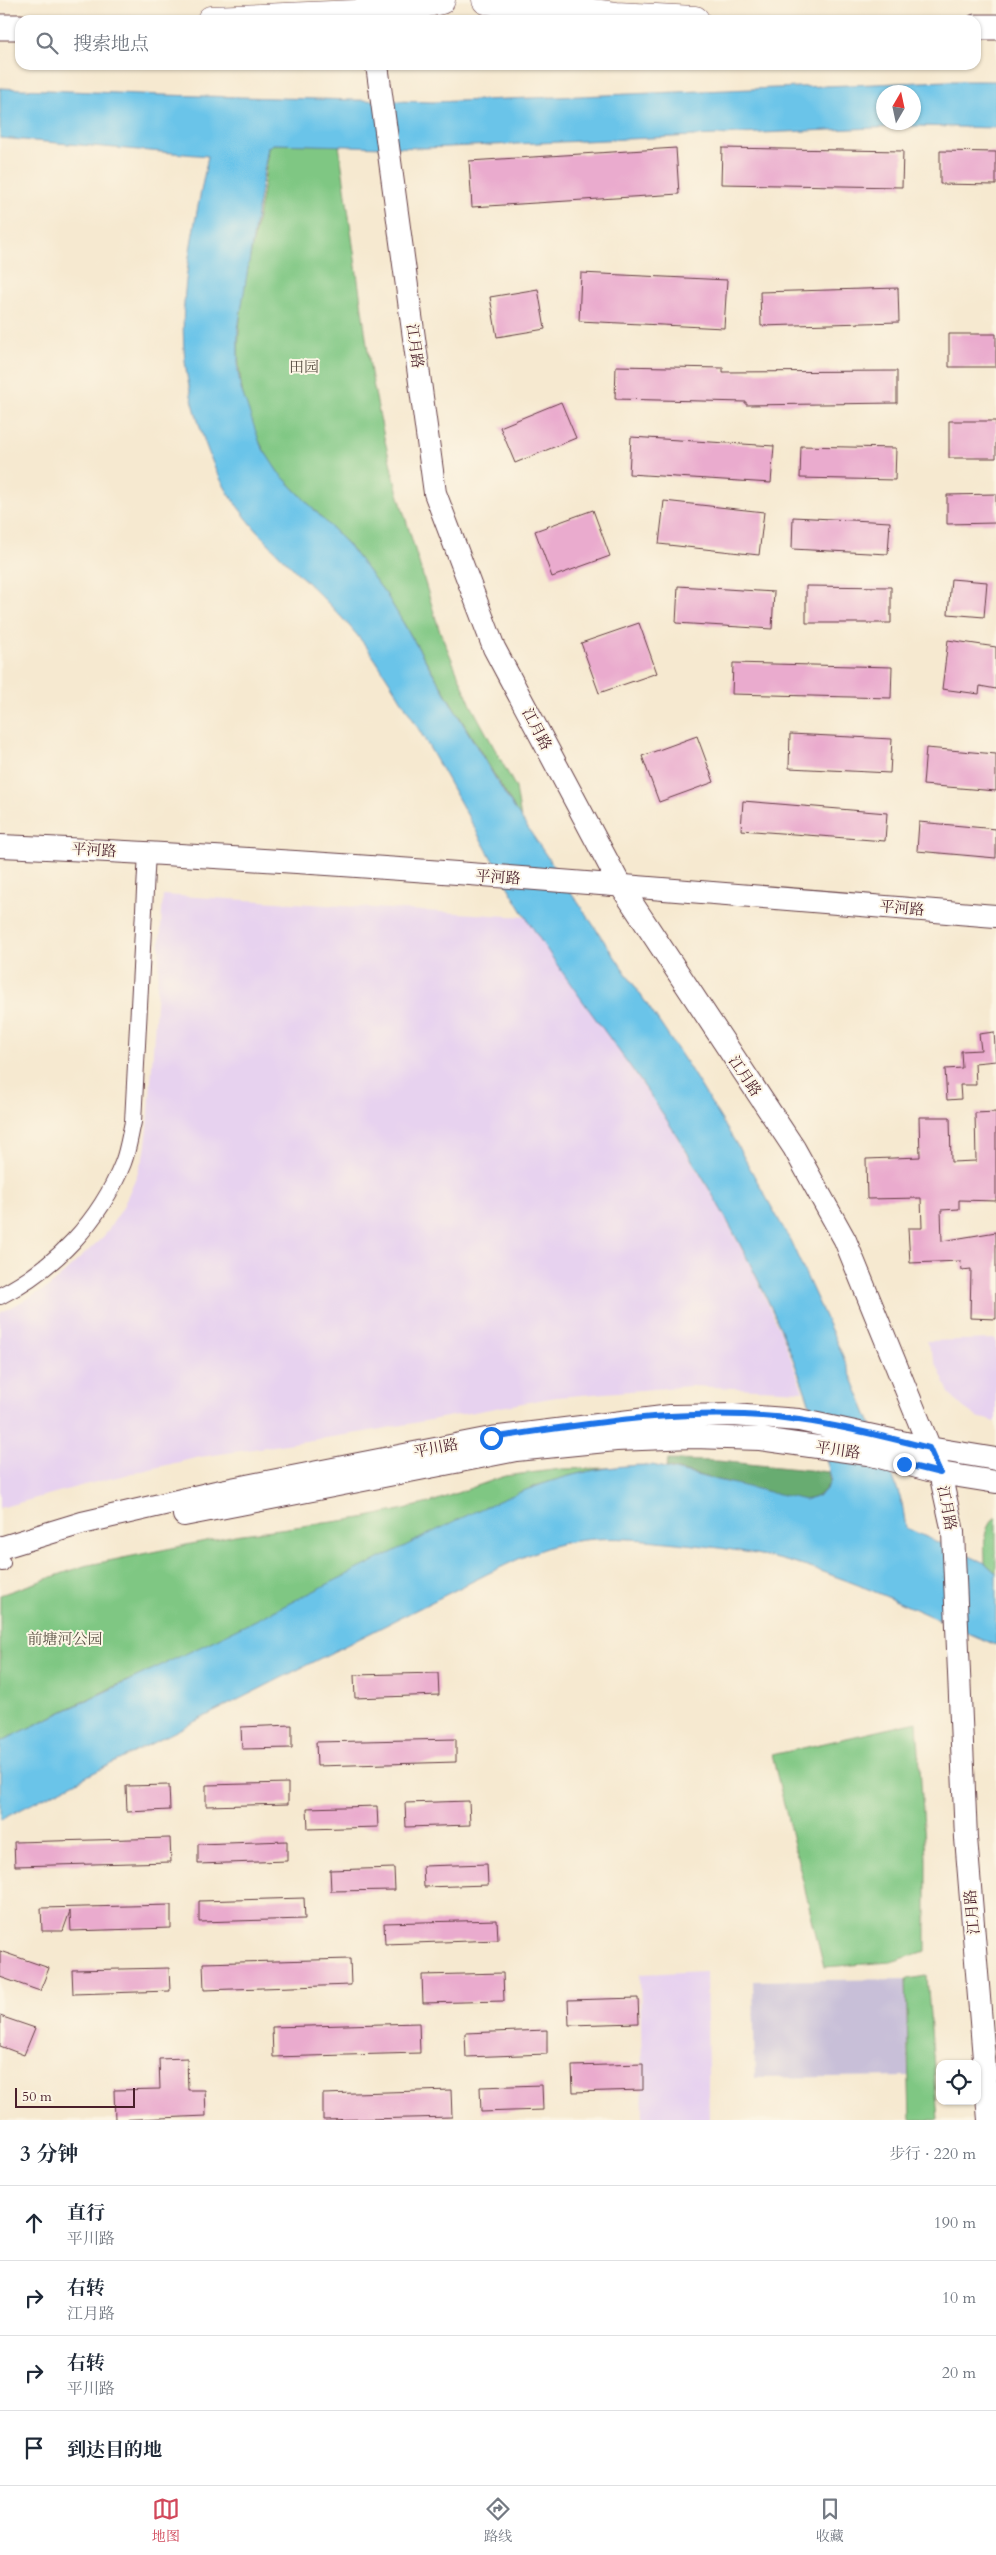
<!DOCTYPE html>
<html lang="zh">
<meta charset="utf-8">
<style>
body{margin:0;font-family:Cardo,"Noto Serif SC",serif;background:#f2f2f3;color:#1f2937}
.controls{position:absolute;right:15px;bottom:15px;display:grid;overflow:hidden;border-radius:10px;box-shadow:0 1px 4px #0004}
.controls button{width:45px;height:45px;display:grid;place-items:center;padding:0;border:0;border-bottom:1px solid #e0e1e3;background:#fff;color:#1f2937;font:25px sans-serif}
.compass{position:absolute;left:876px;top:85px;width:45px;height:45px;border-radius:50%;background:#fff;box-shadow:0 1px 4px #0004;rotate:9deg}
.scale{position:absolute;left:15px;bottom:12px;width:120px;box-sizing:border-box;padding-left:5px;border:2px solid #4a1f2b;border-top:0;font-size:14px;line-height:18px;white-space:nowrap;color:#4a1f2b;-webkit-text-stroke:4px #fcf5e5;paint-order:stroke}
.stop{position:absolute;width:15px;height:15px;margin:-11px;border:4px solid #1a73e8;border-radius:50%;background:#fff}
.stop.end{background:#1a73e8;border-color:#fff;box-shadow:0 1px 5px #0008}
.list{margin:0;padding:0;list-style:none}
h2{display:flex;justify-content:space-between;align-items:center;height:65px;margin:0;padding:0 20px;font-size:21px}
h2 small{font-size:16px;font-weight:400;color:#747a83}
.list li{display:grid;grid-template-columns:32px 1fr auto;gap:15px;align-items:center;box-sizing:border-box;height:75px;padding:0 20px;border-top:1px solid #e0e1e3}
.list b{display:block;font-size:19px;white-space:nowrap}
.list p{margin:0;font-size:16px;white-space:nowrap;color:#747a83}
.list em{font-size:16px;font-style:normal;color:#747a83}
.icon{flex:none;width:28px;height:28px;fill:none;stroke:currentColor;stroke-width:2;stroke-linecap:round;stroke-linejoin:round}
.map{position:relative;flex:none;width:996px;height:2120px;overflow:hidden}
.search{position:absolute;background:#fff;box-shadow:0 1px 4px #0004;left:15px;right:15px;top:15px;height:55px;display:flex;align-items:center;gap:12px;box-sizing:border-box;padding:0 18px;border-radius:15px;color:#747a83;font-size:19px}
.sheet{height:365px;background:#fff}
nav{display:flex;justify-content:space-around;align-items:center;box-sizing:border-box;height:70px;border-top:1px solid #e0e1e3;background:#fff;font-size:14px;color:#747a83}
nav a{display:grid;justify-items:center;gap:2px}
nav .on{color:#d1495b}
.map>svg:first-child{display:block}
.built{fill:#e7d2ef}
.industrial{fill:#c8bfd8}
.green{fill:#7fc783;stroke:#647357}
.forest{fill:#67ac71;stroke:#58664e}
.water{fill:#6bc4e9;stroke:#5a728a;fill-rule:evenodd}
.building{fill:#eaabce}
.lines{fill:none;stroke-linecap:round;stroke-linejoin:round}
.street-casing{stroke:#643d44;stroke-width:18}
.secondary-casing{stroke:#643d44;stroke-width:24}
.primary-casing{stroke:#643d44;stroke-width:27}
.highway-casing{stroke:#643d44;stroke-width:29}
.street{stroke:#fff;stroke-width:16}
.secondary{stroke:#fff;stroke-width:22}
.primary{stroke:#fff;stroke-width:25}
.highway{stroke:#fff;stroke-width:28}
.route{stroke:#1a73e8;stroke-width:6}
.labels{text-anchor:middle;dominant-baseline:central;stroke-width:4;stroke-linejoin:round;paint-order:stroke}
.street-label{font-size:15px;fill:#4a1f2b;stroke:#fcf5e5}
.park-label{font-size:15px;fill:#5a5145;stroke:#fcf5e5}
</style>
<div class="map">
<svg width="996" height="2120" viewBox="0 0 996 2120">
<rect width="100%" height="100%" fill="#fcf5e5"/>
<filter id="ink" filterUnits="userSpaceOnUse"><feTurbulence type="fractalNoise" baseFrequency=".02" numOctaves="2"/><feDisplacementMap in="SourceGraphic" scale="10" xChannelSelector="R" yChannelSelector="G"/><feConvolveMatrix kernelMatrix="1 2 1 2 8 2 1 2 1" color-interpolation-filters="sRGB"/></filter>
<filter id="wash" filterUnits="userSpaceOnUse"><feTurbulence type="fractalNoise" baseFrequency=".0096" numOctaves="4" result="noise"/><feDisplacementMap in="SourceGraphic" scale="20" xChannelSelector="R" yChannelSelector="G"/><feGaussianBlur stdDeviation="1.12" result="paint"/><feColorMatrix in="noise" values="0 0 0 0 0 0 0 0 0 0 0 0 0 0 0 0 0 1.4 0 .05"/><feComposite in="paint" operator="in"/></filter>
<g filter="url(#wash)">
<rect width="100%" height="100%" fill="#f6e9d0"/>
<path class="built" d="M163,895L526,917L664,1116L717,1203L753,1271L783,1337L803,1391L691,1386L556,1397L365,1432L200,1457L84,1485L0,1508V1313L49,1287L104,1236L122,1209L136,1177L145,1152L148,1128Z
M996,1339V1422L977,1417L964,1408L950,1395L926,1341Z
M706,1971L709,2120H643L640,1974Z"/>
<path class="industrial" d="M906,1979L908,2076L755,2078L753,1981Z"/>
<path class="green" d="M274,144L339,145L371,373L384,437L397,490L439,629L471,705L516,788L521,819L386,594L349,546L278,472C200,365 260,262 268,147Z
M611,1468L584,1472L535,1486L176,1660L113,1687L0,1742V1595L84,1566L235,1535L362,1518L396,1511L429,1503L505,1476L561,1469Z
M996,1517V1573L985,1563C985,1547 981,1528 996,1517Z
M917,1722L926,1857V1951L891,1962L824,1967L772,1755Z
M927,1976L938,2120H910L906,1979Z"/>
<path class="forest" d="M668,1460L718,1461L829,1472L830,1482C823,1496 813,1500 798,1500L666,1467Z"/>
<path class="water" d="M947,81H996V128L919,126L425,148L273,144L268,147L238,329V371L241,389L261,446L278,472L349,546L386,594L506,796L684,1059L737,1145L790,1240L842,1354L893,1477L902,1503L906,1528L985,1563L996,1573V1645C929,1617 863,1582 793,1563C755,1552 716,1547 677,1543C639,1539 598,1535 560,1544C535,1550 510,1563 487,1574L0,1820V1742C87,1699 175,1660 262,1617C311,1592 361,1568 411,1543C487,1505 565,1464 652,1465L805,1500C818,1498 828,1492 831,1478C800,1348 735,1225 663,1114C619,1047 566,983 524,914C473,830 430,741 375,659C334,598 269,556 229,494C213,469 203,439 195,410C169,326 192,239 208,156L0,138V88L162,95L433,102ZM884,92H914V122H884Z"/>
<g id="blocks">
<path class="building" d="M676,148L679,194L472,207L469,161Z
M722,148L903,151L902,187L721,184Z
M940,151L996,152V185L940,184Z
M581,273L727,280L724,328L579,321Z
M898,288L899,322L761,326L760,292Z
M538,289L545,329L497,337L490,297Z
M949,334H996V367H949Z
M616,366L723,368V372L897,371V403L746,405V402L615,399Z
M561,402L576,438L515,463L500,427Z
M949,421H996V458H949Z
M631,437L774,446L771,483L629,474Z
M801,446L896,448L895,480L800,478Z
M996,494V523L947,524V495Z
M664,501L764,512L759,555L659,544Z
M593,510L610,556L552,577L535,531Z
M793,517L890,522L888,554L792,549Z
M951,579L987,582L984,617L948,614Z
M678,586L774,592L772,629L676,623Z
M806,586L891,587V623H806Z
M639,623L657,673L599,693L581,643Z
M948,640L996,647V689L980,686L979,694L942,689Z
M733,663L892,667L891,698L732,694Z
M790,734L892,739L890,773L789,768Z
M697,736L714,782L659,802L642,756Z
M926,748L996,754V791L923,785Z
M743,801L887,813L885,841L741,830Z
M919,822L996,829V858L917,851Z
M994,1032L996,1061L975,1063L976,1085H960L961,1099L947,1100L945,1069L962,1068L961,1051L981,1050L979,1034Z
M996,1112V1201L959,1200V1209L941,1210L942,1241L996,1232V1319L970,1318L971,1269L962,1270L961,1261L910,1263L908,1228H922L921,1198L867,1199L866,1159L920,1157L919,1117H950L951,1162L976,1161L975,1113Z
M438,1673L439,1695L355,1698L354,1675Z
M292,1725V1748L242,1749L241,1727Z
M456,1739V1762L317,1766L316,1742Z
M288,1783V1804L206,1806V1785Z
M169,1785L170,1810L127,1812L126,1786Z
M469,1801L470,1825L406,1827L405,1803Z
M377,1806L378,1827L308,1829L307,1808Z
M170,1838L171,1862L15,1866L14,1842Z
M287,1841V1861L198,1864V1844Z
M487,1864L488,1885L424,1887L423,1866Z
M394,1868L395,1890L331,1891L330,1870Z
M304,1898L305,1919L199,1922V1901Z
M171,1905V1928L71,1931L70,1911L63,1931H42L41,1908Z
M497,1920L498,1940L385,1944L384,1923Z
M0,1951L49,1968L40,1991L0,1977Z
M350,1959L351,1985L204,1990L203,1963Z
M169,1968L170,1991L73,1994L72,1970Z
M503,1973L504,2001L423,2003L422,1975Z
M638,1998L639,2023L569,2025L568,2000Z
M0,2016L35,2028L24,2055L0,2046Z
M419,2023L420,2053L273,2057L272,2027Z
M547,2030V2054L466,2057L465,2033Z
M187,2058L188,2090H205L206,2116L115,2120L114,2090L160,2089L159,2059Z
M643,2064V2090L573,2092L572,2066Z
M542,2085L543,2110L481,2112L480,2087Z
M451,2090L452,2117L323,2120V2094Z"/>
</g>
</g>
<g filter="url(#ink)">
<use href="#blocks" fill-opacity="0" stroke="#643d44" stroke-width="1"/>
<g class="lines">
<defs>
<path id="street" d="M0,1296C55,1268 100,1221 123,1163C128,1150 130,1135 133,1122L147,852
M0,1560L2,1563"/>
<path id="secondary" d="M377,65L435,493L494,648L620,885L794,1148L845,1240L940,1473L953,1532L966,1838L989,2120
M0,846C332,860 664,889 996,916
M184,1515L516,1450L616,1440L693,1437L760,1439L868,1454L940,1473L996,1482
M0,1548L82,1523L216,1492L491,1438L671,1416L733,1415L799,1420L929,1448L996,1459"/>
<path id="primary" d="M0,27H20
M976,27H996"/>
<path id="highway" d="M486,0L616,16L695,20
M211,20L380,13L441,0"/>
</defs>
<use href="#street" class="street-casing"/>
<use href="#secondary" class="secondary-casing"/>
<use href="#primary" class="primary-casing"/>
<use href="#highway" class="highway-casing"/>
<use href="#street" class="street"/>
<use href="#secondary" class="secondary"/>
<use href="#primary" class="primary"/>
<use href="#highway" class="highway"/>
</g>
</g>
<g class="lines" filter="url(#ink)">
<path class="route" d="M491,1438C591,1423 698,1405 799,1420C843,1426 887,1437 929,1448L940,1473L904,1464"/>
</g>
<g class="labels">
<g class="street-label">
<text transform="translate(415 346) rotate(82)">江月路</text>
<text transform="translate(537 729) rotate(62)">江月路</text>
<text transform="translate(94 850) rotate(3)">平河路</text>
<text transform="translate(498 877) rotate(4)">平河路</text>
<text transform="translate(902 908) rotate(5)">平河路</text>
<text transform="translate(745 1076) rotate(56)">江月路</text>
<text transform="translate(436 1448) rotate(-11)">平川路</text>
<text transform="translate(838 1450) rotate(8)">平川路</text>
<text transform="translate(947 1508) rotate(79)">江月路</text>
<text transform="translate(972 1912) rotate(-95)">江月路</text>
</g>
<g class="park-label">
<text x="304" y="367">田园</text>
<text x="65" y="1639">前塘河公园</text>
</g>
</g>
</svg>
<div class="controls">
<button><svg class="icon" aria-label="locate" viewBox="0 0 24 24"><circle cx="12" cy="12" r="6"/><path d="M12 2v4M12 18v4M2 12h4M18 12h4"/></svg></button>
</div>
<svg class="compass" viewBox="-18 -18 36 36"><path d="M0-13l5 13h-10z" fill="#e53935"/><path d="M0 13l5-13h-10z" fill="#747a83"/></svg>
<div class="scale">50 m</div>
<div class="stop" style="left:491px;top:1438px"></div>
<div class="stop end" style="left:904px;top:1464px"></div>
<div class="search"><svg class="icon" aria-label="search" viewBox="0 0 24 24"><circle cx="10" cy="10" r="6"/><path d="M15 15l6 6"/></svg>搜索地点</div>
</div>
<section class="sheet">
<h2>3 分钟<small>步行 · 220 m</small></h2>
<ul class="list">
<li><svg class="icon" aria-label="ahead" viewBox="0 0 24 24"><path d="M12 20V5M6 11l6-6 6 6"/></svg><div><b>直行</b><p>平川路</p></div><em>190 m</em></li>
<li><svg class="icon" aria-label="right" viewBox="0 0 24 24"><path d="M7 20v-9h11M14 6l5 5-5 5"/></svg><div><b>右转</b><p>江月路</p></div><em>10 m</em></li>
<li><svg class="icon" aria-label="right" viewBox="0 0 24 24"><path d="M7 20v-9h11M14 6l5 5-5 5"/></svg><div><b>右转</b><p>平川路</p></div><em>20 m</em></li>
<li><svg class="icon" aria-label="arrive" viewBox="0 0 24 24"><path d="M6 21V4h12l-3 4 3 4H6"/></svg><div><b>到达目的地</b></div></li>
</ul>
</section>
<nav>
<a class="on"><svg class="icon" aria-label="map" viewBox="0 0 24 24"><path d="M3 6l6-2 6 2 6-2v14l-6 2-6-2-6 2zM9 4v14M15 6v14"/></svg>地图</a>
<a><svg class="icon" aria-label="directions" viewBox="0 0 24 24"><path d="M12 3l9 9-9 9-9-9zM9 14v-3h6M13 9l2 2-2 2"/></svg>路线</a>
<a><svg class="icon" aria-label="saved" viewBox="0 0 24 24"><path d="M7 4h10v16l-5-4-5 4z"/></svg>收藏</a>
</nav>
